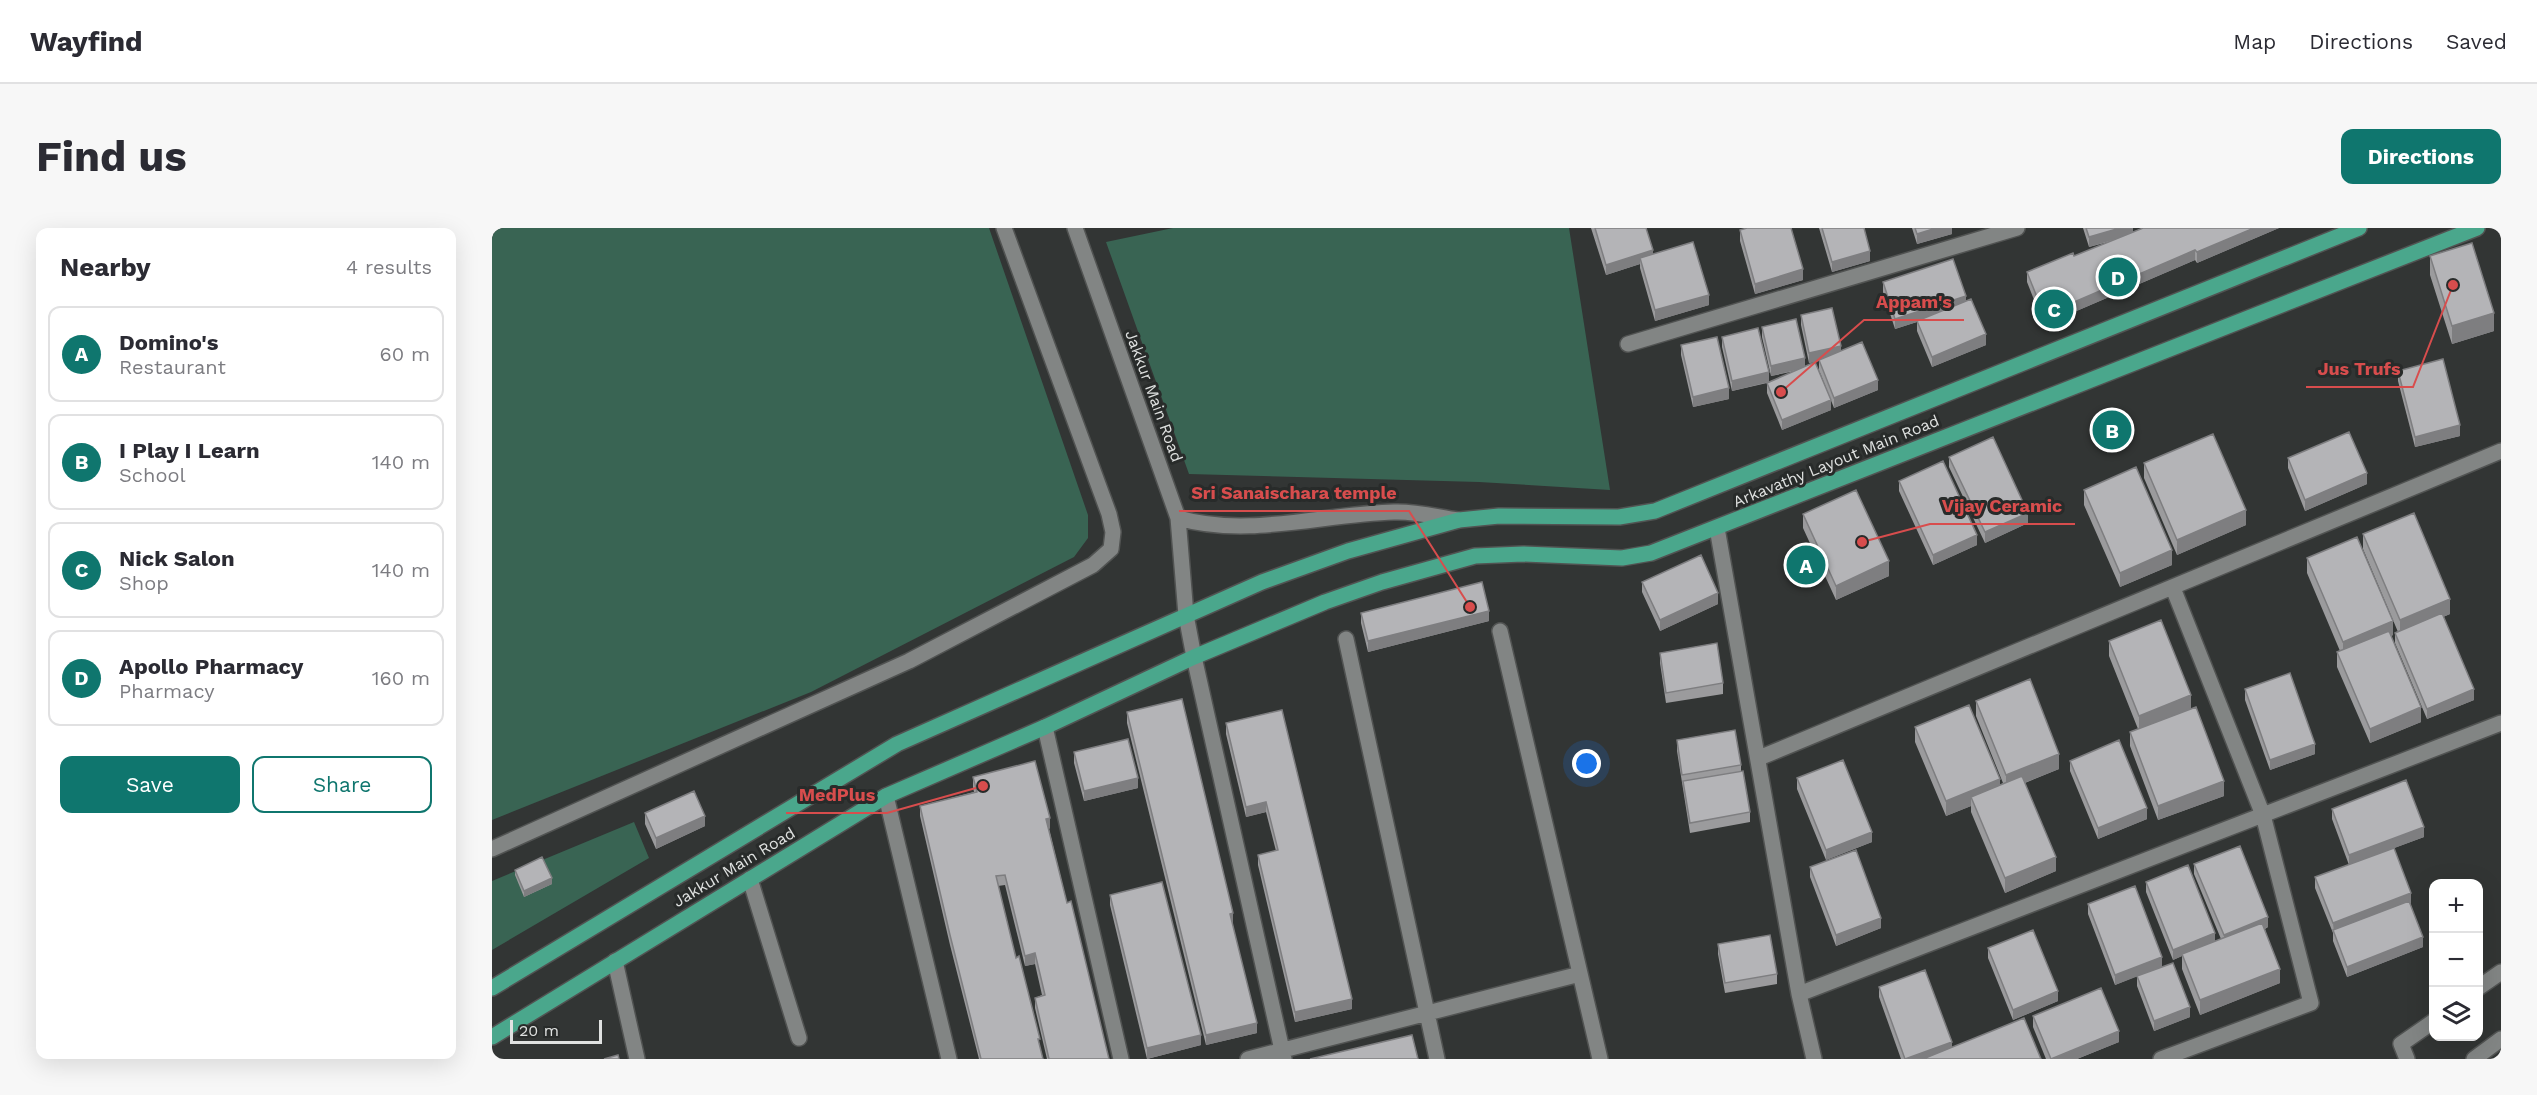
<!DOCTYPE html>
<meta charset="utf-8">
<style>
body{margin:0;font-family:"Work Sans",sans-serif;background:#f7f7f7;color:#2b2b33}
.controls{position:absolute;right:18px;bottom:18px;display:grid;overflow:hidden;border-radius:12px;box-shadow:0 6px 24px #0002}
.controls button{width:54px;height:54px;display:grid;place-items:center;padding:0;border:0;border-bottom:2px solid #e1e1e2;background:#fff;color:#2b2b33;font:30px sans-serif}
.scale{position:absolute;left:18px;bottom:15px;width:92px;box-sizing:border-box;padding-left:6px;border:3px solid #e0e2e1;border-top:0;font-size:16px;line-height:21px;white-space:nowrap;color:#e0e2e1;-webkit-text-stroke:4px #282b2a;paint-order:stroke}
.you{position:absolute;left:1095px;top:536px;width:21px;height:21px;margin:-15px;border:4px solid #fff;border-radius:50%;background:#1a73e8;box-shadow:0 0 0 9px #1a73e833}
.badge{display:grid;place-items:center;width:39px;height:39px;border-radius:50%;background:#0f766e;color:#fff;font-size:20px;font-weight:700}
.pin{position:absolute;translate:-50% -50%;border:3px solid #fff;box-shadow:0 2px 6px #0006}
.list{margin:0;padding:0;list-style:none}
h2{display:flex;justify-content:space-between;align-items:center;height:78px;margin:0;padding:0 24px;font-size:26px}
h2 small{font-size:20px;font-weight:400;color:#7c7c81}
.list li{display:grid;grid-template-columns:39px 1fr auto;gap:18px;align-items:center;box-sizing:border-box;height:96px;margin:0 12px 12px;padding:0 12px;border:2px solid #e1e1e2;border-radius:12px}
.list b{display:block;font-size:22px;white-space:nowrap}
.list p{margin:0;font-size:20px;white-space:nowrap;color:#7c7c81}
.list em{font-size:20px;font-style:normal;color:#7c7c81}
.actions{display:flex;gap:12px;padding:18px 24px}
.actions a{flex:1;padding:14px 0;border:2px solid #0f766e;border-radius:12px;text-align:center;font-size:21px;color:#0f766e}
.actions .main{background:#0f766e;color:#fff}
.icon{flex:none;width:33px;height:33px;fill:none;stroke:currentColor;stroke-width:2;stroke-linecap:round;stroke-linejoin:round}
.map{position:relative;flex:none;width:2009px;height:831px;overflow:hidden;border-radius:12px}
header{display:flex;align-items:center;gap:36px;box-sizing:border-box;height:84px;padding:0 30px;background:#fff;border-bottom:2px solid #e1e1e2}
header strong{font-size:28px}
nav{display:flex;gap:33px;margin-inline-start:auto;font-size:21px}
.intro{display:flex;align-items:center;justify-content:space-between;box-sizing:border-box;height:144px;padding:0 36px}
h1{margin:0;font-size:42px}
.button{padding:15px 27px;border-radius:12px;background:#0f766e;color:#fff;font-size:21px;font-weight:700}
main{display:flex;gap:36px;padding:0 36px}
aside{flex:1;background:#fff;border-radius:12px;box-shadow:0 6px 24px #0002}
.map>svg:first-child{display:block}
.green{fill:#396453}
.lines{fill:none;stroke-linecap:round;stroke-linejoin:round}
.minor-casing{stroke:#515352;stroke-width:18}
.major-casing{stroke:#515352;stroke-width:18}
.minor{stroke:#828584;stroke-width:15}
.major{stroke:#4aa78c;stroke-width:15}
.wall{fill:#9b9b9d}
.shaded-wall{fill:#7e7e80}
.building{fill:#b4b4b7;stroke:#7e7e80;stroke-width:1.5}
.labels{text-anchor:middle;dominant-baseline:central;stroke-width:6;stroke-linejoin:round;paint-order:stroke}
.street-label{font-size:16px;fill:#e0e2e1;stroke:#282b2a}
.leader{fill:none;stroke:#d84d4d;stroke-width:2}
.callout-dot{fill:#d84d4d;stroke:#282b2a;stroke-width:2}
.callout-label{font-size:18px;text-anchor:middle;font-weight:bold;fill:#d84d4d;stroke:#282b2a;stroke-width:6;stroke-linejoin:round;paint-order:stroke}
</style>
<header>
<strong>Wayfind</strong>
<nav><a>Map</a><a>Directions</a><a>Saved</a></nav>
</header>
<div class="intro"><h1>Find us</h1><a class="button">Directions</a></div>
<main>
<aside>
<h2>Nearby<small>4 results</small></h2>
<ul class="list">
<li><span class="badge">A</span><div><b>Domino's</b><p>Restaurant</p></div><em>60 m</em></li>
<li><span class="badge">B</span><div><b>I Play I Learn</b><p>School</p></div><em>140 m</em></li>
<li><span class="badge">C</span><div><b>Nick Salon</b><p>Shop</p></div><em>140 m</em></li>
<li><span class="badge">D</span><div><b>Apollo Pharmacy</b><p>Pharmacy</p></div><em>160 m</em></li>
</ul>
<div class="actions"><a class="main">Save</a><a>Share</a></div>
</aside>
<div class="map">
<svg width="2009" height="831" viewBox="0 0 2009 831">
<rect width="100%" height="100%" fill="#323534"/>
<path class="green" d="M0,0H497L596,287V310L582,329L319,464L0,592Z
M681,0H1077L1118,262L987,254L697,246L614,14Z
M142,594L157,630L0,722V653Z"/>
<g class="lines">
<defs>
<path id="minor" d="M583,0L686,290L694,387L702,429L792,831
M1136,116L1525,0
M686,290C756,310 831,286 902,284C923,283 945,289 966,292
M1225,300L1307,766L1322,831
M1008,403L1108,831
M854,411L945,831
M553,499L629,831
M1267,530L2009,223
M394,568L457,831
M0,621L417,433L601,337L619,321L621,304L617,286L512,0
M258,651L307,810
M123,733L145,831
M1986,760L2009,744
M1307,766L2009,495
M756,831L1088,746
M1669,831L1819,775L1771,587L1681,360
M1915,831L1909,816L1942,793
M1982,831L2009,811"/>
<path id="major" d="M0,760L405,516L770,354L856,323L967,292L1007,288L1127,289L1163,283L1867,0
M0,809L394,568L553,499L702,429L833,374L890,354L983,328L1031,326L1130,330L1159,325L1985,0"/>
</defs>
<use href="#minor" class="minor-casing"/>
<use href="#major" class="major-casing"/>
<use href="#minor" class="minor"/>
<use href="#major" class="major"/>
</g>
<path class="wall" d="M1099,0H1154L1161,26L1217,77L1163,93L1148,40V36L1114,47Z
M1327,0H1372L1378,33L1340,44Z
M1420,0H1460V6L1425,16Z
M1591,0H1641V4L1651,0H1787L1705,35L1703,32L1552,97L1535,54V44L1582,28L1620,13L1597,19Z
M1248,2L1311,52L1263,66L1248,13Z
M1938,28L2002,103L1960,116L1938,47Z
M1391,54L1474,73L1494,117L1440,139L1425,103V94L1403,101L1391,64Z
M1309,87L1349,123L1386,162L1342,180L1327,142L1339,182L1290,202L1275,165V155L1240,163L1230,119V109L1277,154L1303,143L1279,148L1270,109V99L1313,138L1327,142V133L1317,135L1309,97Z
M1189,117L1237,171L1201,179L1189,127Z
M1906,143L1968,208L1923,219L1906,153Z
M1457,229L1536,295L1493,315L1457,239Z
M1796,230L1875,256L1813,283L1796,240Z
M1652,235L1754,297L1685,327L1652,250Z
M1407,253L1485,317L1441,337L1407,263Z
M1592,262L1680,337L1628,359L1592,277Z
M1311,286L1397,348L1344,372L1311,300Z
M1871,306L1958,386L1951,389L1982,472L1935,491L1903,415V405L1906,404L1871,321Z
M1815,330L1901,407L1899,408L1929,494L1878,515L1845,439V424L1848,423L1815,345Z
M1150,354L1226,376L1168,403L1150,364Z
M869,385L997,393L876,424L869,395Z
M1617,413L1699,481L1732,568L1666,592L1638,518V504L1646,501L1617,428Z
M1168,425L1231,455V466L1174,475L1168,435Z
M1753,461L1823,526L1778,542L1753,472Z
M1484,473L1567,541L1533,555L1564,643L1513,665L1479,584V578L1454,588L1423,514V499L1508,557L1511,555L1484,488Z
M790,482L860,781L803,794L766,637V627L784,623L774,584L754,589L734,506V495Z
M635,484L741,695L740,696L765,805L714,817L635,495Z
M1185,512L1249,537V543L1258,584V594L1198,605L1185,523Z
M582,524L646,560L592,573L582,535Z
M1578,533L1655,591L1606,611L1578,543Z
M481,549L558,600L557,601L575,675L617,831H555L543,780V770L550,767L543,736L533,738L513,657L506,658L524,730L551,831H487L458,717L428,588V578L482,564L481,559Z
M1305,550L1380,614L1334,632L1305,561Z
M1840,581L1932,609L1902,620L1919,675L1918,676L1931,719L1855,749L1841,713V705L1823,660V649L1857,637L1840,591Z
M153,585L213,598L164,621L153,596Z
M1702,636L1776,699L1773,701L1788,755L1708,787L1690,741V728L1681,732L1654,664V654L1723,713L1729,711L1702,646Z
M1318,639L1389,700L1344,718L1318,649Z
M23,642L60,656L32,669L23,647Z
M618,667L709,817L655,831L618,677Z
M1596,676L1670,739L1698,789L1662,803L1645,758V748L1623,757L1596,686Z
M1226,716L1285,746V756L1233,765L1226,726Z
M1496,720L1566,773L1521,792L1496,730Z
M1387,759L1460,819L1549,831H1409L1387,769Z
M1541,788L1627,814L1585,831H1554L1541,799Z"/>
<path class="shaded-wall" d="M1444,0H1460V6L1425,16V6Z
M1628,0H1641V6L1597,19V9Z
M1762,0H1787L1705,35V24Z
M1161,22V32L1148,30V36L1114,47V37Z
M1703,22V32L1552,97V87Z
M1378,23V33L1340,44V34Z
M1311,41V52L1263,66V56Z
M1217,67V77L1163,93V82Z
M1474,68V78L1403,101V91Z
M2002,85V103L1960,116V98Z
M1494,106V117L1440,139V129Z
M1349,118V128L1317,135V125Z
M1313,130V140L1279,148V138Z
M1277,144V154L1240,163V153Z
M1386,152V162L1342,180V170Z
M1237,160V171L1201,179V169Z
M1339,172V182L1290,202V192Z
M1968,197V208L1923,219V209Z
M1875,245V256L1813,283V272Z
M1754,282V297L1685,327V312Z
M1536,285V295L1493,315V304Z
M1485,307V317L1441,337V327Z
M1680,322V337L1628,359V345Z
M1397,333V348L1344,372V358Z
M1226,365V376L1168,403V392Z
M1958,371V386L1908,407V392Z
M997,383V393L876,424V413Z
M1901,393V407L1851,429V414Z
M1982,461V472L1935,491V481Z
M1699,467V482L1647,503V488Z
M1929,479V494L1878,515V501Z
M1823,516V526L1778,542V532Z
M1567,526V541L1514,562V547Z
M646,550V560L592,573V563Z
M1508,551V566L1479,569V578L1454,588V573Z
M1732,553V568L1666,592V578Z
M774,574V584L754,589V579Z
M1655,580V591L1606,611V600Z
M213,588V598L164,621V610Z
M558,590V600L554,601V591Z
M1932,599V609L1857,637V627Z
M1380,604V614L1334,632V622Z
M1564,629V643L1513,665V650Z
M60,650V656L32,669V663Z
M1919,665V675L1842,705L1841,695Z
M741,685V695L738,696V686Z
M1776,689V699L1732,717V707Z
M1389,690V700L1344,718V707Z
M1723,705V715L1690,726V728L1681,732V722Z
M1931,709V719L1855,749V739Z
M543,725V736L533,738V728Z
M1670,729V739L1623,757V747Z
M1788,741V755L1708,787V772Z
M1566,763V773L1521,792V782Z
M860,771V781L803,794V784Z
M1698,779V789L1662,803V793Z
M765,795V805L714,817V807Z
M1627,803V814L1585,831H1560Z
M709,807V817L655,831V820Z
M1460,814V824L1441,831H1413Z"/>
<path class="building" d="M1103,0H1154L1161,22L1114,37Z
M1255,0H1299L1311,41L1263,56L1248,2Z
M1330,0H1372L1378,23L1340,34Z
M1423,0H1444L1425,6Z
M1594,0H1628L1597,9Z
M1651,0H1762L1705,24L1703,22L1552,87L1535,44L1581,25L1582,28Z
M1201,14L1217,67L1163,82L1148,30Z
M1980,15L2002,85L1960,98L1938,28Z
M1461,31L1474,68L1403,91L1391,54Z
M1479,71L1494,106L1440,129L1425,93Z
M1340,80L1349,118L1317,125L1309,87Z
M1304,91L1313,130L1279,138L1270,99Z
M1266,100L1277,144L1240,153L1230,109Z
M1225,109L1237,160L1201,169L1189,117Z
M1370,114L1386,152L1342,170L1327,132Z
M1951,131L1968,197L1923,209L1906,143Z
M1323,134L1339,172L1290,192L1275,155Z
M1857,204L1875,245L1813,272L1796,230Z
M1721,206L1754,282L1685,312L1652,235Z
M1501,209L1536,285L1493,304L1457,229Z
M1451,233L1485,307L1441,327L1407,253Z
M1644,239L1680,322L1628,345L1592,262Z
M1364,262L1397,333L1344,358L1311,286Z
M1922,285L1958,371L1908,392L1871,306Z
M1865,309L1901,393L1851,414L1815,330Z
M1209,327L1226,365L1168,392L1150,354Z
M990,354L997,383L876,413L869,385Z
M1950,385L1982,461L1935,481L1903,405Z
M1669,392L1699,467L1647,488L1617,413Z
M1897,403L1929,479L1878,501L1845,424Z
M1225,415L1231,455L1174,465L1168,425Z
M1798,445L1823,516L1778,532L1753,461Z
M1538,451L1567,526L1514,547L1484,473Z
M690,471L741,685L738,686L765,795L714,807L635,484Z
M1477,477L1508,551L1454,573L1423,499Z
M1704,479L1732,553L1666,578L1638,504Z
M790,482L860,771L803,784L766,627L786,622L774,574L754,579L734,495Z
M1243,502L1249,537L1190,547L1185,512Z
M636,511L646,550L592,563L582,524Z
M1627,512L1655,580L1606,600L1578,533Z
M1351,532L1380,604L1334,622L1305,550Z
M543,533L558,590L554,591L575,675L579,673L617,831H557L543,770L553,767L543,725L533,728L513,647L504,648L524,730L527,728L548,811H546L551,831H489L458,707L428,578L485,564L481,549Z
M1251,543L1258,584L1198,595L1191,553Z
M1530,548L1564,629L1513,650L1479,569Z
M1914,552L1932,599L1857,627L1840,581Z
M202,563L213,588L164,610L153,585Z
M1748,618L1776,689L1732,707L1702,636Z
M1902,620L1919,665L1841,695L1823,649Z
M1364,622L1389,690L1344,707L1318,639Z
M50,629L60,650L32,663L23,642Z
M1696,637L1723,705L1681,722L1654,654Z
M670,654L709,807L655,820L618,667Z
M1643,658L1670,729L1623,747L1596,676Z
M1917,673L1931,709L1855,739L1841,702Z
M1770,695L1788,741L1708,772L1690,726Z
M1541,702L1566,763L1521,782L1496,720Z
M1278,707L1285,746L1233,755L1226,716Z
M1681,735L1698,779L1662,793L1645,748Z
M1433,742L1460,814L1413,831L1387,759Z
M1609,760L1627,803L1559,831L1541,788Z
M1532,790L1549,831H1431Z
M920,807L926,831H818Z
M126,827L127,831H112Z"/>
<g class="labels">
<g class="street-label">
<text transform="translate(662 168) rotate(70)">Jakkur Main Road</text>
<text transform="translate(1344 233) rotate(-22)">Arkavathy Layout Main Road</text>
<text transform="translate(242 639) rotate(-31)">Jakkur Main Road</text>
</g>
</g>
<path class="leader" d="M1289 164L1372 92H1472M1961 57L1921 159H1814M978 379L917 283H687M1370 314L1438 296H1583M491 558L395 585H294"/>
<g class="callout-dot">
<circle cx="1289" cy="164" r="6"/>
<circle cx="1961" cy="57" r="6"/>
<circle cx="978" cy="379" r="6"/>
<circle cx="1370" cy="314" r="6"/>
<circle cx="491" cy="558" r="6"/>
</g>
<g class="callout-label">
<text x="1422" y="80">Appam's</text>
<text x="1867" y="147">Jus Trufs</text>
<text x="802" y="271">Sri Sanaischara temple</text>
<text x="1510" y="284">Vijay Ceramic</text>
<text x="345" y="573">MedPlus</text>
</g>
</svg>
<div class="controls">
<button>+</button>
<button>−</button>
<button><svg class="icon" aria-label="layers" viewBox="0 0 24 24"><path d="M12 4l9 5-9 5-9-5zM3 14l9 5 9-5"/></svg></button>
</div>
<div class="scale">20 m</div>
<div class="you"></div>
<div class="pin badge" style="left:1314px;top:337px">A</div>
<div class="pin badge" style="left:1620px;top:202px">B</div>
<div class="pin badge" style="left:1562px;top:81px">C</div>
<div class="pin badge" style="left:1626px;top:49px">D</div>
</div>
</main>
